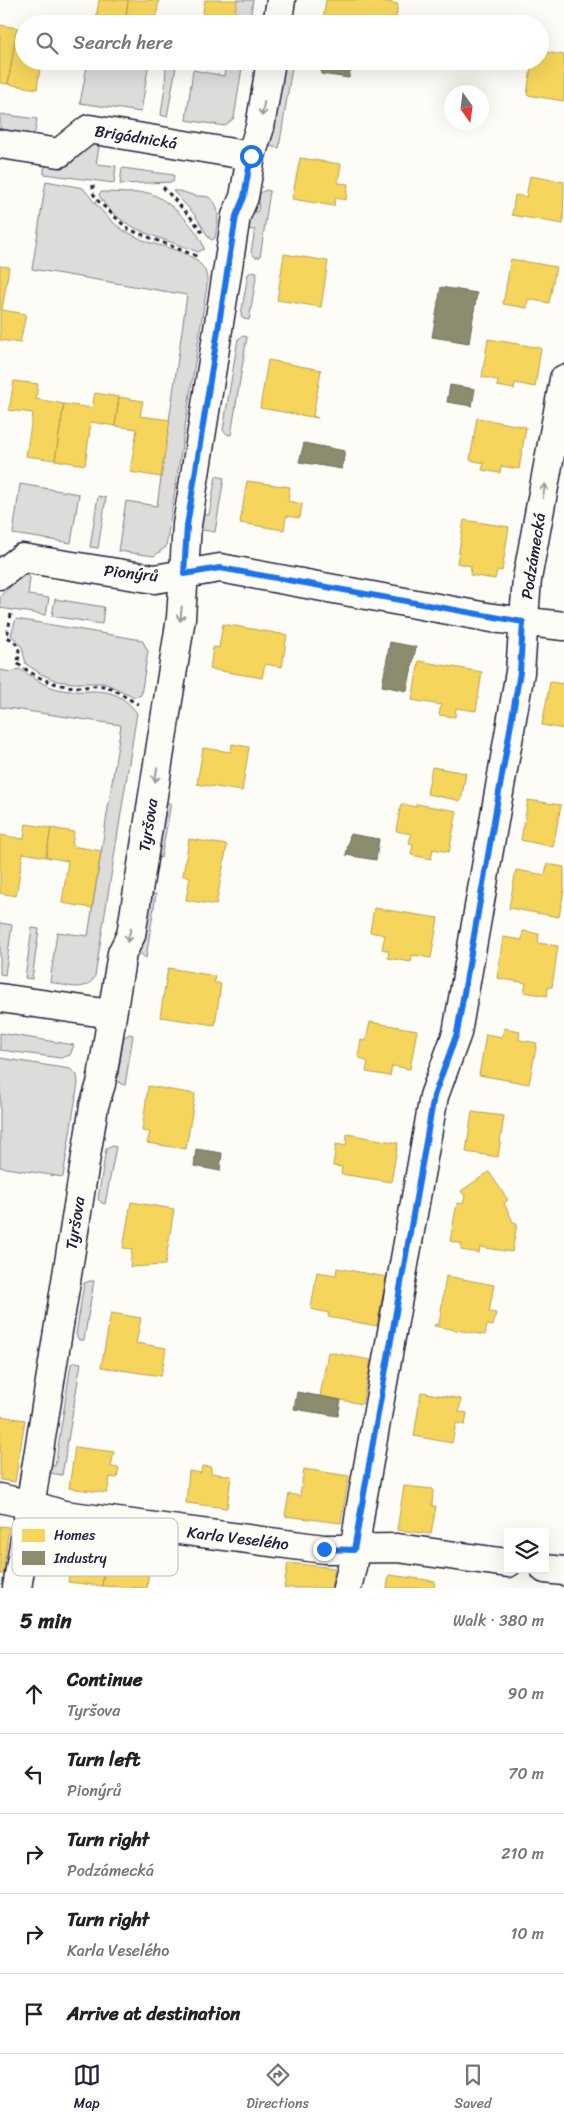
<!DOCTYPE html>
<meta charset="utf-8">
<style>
body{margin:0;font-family:Sriracha,sans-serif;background:#f2f2f2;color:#222}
.controls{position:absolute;right:15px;bottom:15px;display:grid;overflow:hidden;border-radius:0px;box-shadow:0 5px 20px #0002}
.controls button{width:45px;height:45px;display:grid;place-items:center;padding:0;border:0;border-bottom:1px solid #e0e0e0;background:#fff;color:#222;font:25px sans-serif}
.compass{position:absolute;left:444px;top:85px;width:45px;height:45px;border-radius:50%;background:#fff;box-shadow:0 5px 20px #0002;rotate:166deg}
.stop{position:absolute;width:15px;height:15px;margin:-11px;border:4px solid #1a73e8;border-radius:50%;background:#fff}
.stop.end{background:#1a73e8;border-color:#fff;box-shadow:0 1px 5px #0008}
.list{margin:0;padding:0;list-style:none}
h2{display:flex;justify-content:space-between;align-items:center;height:65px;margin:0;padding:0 20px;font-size:21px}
h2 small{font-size:16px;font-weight:400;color:#767676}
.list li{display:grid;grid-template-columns:32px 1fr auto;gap:15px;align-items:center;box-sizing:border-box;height:80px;padding:0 20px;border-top:1px solid #e0e0e0}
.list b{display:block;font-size:19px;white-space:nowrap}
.list p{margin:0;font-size:16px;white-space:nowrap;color:#767676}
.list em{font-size:16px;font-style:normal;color:#767676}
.icon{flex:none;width:28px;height:28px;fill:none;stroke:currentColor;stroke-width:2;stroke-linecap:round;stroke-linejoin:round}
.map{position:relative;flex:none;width:564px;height:1588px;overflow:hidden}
.search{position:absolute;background:#fff;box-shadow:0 5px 20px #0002;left:15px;right:15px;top:15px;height:55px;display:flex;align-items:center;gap:12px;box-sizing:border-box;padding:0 18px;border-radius:28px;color:#767676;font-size:19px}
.sheet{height:465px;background:#fff}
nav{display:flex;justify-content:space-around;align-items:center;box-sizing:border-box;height:70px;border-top:1px solid #e0e0e0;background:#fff;font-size:14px;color:#767676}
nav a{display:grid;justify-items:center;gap:2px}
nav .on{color:#22223b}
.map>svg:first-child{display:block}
.green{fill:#dddcdb;stroke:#807f8b}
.homes{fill:#f6d55c;stroke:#b69f52}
.industry{fill:#8c8c6e;stroke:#6c6c5f}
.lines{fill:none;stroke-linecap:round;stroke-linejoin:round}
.minor-casing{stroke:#22223b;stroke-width:31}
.path{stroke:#22223b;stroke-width:3;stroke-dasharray:4 4;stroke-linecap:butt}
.minor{stroke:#fdfcf7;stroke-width:28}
.oneway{stroke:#9a9aa2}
.route{stroke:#1a73e8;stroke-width:6}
.labels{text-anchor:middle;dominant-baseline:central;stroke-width:5;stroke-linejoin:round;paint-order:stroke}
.street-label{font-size:16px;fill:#22223b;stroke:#fdfcf7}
.key{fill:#fdfcf7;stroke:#bbbbbf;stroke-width:1}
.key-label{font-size:14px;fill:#22223b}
</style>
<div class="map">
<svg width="564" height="1588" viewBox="0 0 564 1588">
<rect width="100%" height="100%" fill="#fdfcf7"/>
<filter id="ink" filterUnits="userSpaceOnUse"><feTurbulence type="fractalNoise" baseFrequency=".02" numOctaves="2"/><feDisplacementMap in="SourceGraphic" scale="10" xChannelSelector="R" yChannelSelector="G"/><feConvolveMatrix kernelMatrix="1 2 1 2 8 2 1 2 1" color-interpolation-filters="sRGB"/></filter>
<g filter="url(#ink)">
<path class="green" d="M236,0H253L249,24H232Z
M88,61L149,62L141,112L80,103Z
M226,61H243L234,118L225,126L186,120L193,70L224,76Z
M282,61H293L279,148L268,146Z
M166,66L176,67L167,117L161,115L165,86Z
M0,114L37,119L35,132L30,136L0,131Z
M94,143L99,147L96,164L116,166L114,183L44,174V168L49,163L68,166Z
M122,168L174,175L173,182L120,184Z
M46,181L83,188C95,203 107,219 123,230C131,234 140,239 148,242C169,249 211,254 207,286L166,547L154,556L118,551L126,501L157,506L187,295L32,269Z
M266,190L270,191L260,257H255L251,252L255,230L247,229L249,215L258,211L260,193Z
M173,191C182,190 187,194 196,196C200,196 204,196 208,197C223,204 217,226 215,238L212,240L209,238L195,215Z
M102,192C112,192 122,193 133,193C138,193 144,192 148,193C167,197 201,231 204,249L198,252C164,238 120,231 100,197L99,194Z
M253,271L257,272L249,320L244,319L241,315L248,274Z
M243,336L247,337L231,435L227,434L223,430L238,339Z
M216,476L224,478L215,532L197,529L199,514L209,515Z
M20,484L79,494L71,543L13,534Z
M98,496L106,498L98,548L90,547Z
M24,574H28L30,578L28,595L49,598L46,615L0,608V596Z
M55,599L104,607L102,624L52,616Z
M16,619L142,640L148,651L141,695L135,697L104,683H73L57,681L41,674L26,664L22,647L11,635Z
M19,669C31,675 40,684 54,688C87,698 110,678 137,713L95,976C87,994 65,985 50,982L57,932L88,936L121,725L0,707V670L11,672Z
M168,803H171L161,858L157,857L154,852L161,806Z
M152,894H156L146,958L138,952L146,898Z
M0,923L12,925L5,975L0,974Z
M32,928L39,929L32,979L25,978Z
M0,1033L74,1045L70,1055L61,1058L0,1050Z
M130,1034L133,1035L125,1085L121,1084L117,1080L124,1037Z
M0,1058L70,1069L77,1075L78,1083L63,1177L0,1167Z
M112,1146L116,1147L105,1204L102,1203L98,1199L106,1149Z
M90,1281H94L84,1340H79L76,1335L84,1283Z
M76,1362L81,1363L62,1475L44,1472L46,1465L55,1466L71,1364Z"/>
<path class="homes" d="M99,0H128L125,24H95Z
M128,0H159L155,24H125Z
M205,0H237L233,24H201Z
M326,0H377L398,4L395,24H345L323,20Z
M46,17L71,21V24H45Z
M0,25L17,28L8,84L0,83Z
M17,28L24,29V61H41L37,89L8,84Z
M544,52L564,55V101L527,95L532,61H543Z
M300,158L341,164L338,183L348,184L346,200L335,198L334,206L292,199Z
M530,176L564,182L563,224L512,215L515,195L526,197Z
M284,254L328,261L321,307L277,300Z
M511,259L556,267L549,303L528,299L527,308L503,304Z
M0,266L9,267L2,310L26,314L20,343L0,340Z
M488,339L541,348L535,387L515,383L514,389L497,386L498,380L482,377Z
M268,360L321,370L313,416L318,418L260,408Z
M14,381L38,384L36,399L64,404L55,460L26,456L33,413L9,410Z
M95,393L119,397L115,426L91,422L85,465L55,460L64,404L92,408Z
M119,397L143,401L140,416L170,420L161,477L130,472L137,429L115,426Z
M477,418L526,427L519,469L501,466L500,473L482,470L484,463L470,460Z
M247,481L290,487L288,501L302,504L300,518L286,516L284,530L240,523Z
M464,520L509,527L502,571L497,570L495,579L470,575L471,566L457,563Z
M223,624L287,635L282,667L265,664L262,678L210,669L213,647L219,648Z
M419,661L482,672L476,711L456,708L455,717L439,715L441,705L412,700Z
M550,682L564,684V729L542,725Z
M232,744L249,747L242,791L197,784L203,748L231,752Z
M432,767L466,773L461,801L427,794Z
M528,800L561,805L553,847L521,840Z
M401,804L416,807V804L457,811L449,852L433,849L431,859L411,855L413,845L409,844L411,834L396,831Z
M26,824L51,828L46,857L23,853L16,896L0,893V835L24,839Z
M51,828L74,832L72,846L101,851L92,908L62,903L68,861L46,857Z
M189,839L227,845L216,905L186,900L190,877L183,876Z
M547,864L564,867V890L559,917L509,908L516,870L545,875Z
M374,908L438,918L431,958L412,955L411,962L388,958L389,951L382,949L385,935L370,932Z
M523,931L539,934L538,943L558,946L552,987H548L547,996L524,992L526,983L497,978L503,937L522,940Z
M168,968L215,976L214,982L221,984L215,1025L160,1017Z
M370,1022L417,1030L410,1069L392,1066L390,1076L366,1072L368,1062L358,1057L361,1040L366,1041Z
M504,1028L520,1031L519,1040L537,1043L529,1084L479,1075L486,1034L502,1037Z
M148,1086L195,1094L186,1149L147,1143L150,1132L142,1131Z
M472,1112L504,1116L498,1157L466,1152Z
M347,1134L398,1143L391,1182L341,1174L342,1167L333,1166L336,1144L346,1146Z
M489,1172L508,1200L504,1203L513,1222L517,1223L512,1252L480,1247L479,1253L461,1250L462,1244L450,1241L457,1203L463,1204L465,1196L461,1191Z
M131,1202L174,1209L165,1265L130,1267L132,1249L123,1248Z
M337,1268L386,1277L377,1326L328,1317L329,1313L311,1309L317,1272L336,1275Z
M446,1276L494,1285L489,1312L496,1313L493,1326L487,1325L485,1335L434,1326L435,1324L439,1325Z
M111,1313L141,1318L136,1343L166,1348L161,1376L101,1367Z
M328,1352L371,1360L362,1404L320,1396Z
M421,1392L461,1399L459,1412L467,1413L465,1425L456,1423L452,1443L414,1436Z
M0,1416L25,1420L15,1482L0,1480Z
M75,1447L114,1452L111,1467L119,1468L117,1478L110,1477L107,1493L69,1488Z
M202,1466L211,1467V1473L231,1476L227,1508L186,1503L189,1471L201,1473Z
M304,1469L349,1476L341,1523L285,1516L289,1494L300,1496Z
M404,1486L433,1489L432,1506H436L431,1534L397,1530Z
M0,1526L9,1527L3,1574H0Z
M81,1537L108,1540L102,1586L68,1582L71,1561L77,1562Z
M108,1540L143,1544L140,1562L150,1563L147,1588L102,1586Z
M288,1563L335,1568L331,1588H284Z
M389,1575L435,1581L434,1588H387Z"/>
<path class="industry" d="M324,61H352L349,78L321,74Z
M441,287L477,293L469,343L432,337Z
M450,385L475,389L472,406L447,402Z
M304,443L345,451L342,469L299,462Z
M390,642L416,647L407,691L382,686Z
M350,834L379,839L376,860L346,855Z
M196,1149L222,1153L220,1171L194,1166Z
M297,1392L341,1400L338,1416L294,1409Z"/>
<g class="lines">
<defs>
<path id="minor" d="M277,24L281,0
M0,144L59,153L89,129L251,156
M0,575L22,558L155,579L220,568L492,618L564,626
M0,998L111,1014
M0,1498L31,1505L64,1515L324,1549L397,1548L508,1563
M545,1569L564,1571
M17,1588L94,1106L101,1084L122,953L131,935L181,618L187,525L236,216L244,197L251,156L260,127L271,61
M347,1588L352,1567L361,1506L434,1096L457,1033L520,672L527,579L564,379"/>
</defs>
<use href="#minor" class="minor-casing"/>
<path class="path" d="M93,185V193L97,200L128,229L199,257
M163,187L194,221L203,234
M11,614L7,637C18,642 22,651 17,663C36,678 56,687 81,687C88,687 96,685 104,686C117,689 127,699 138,704"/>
<use href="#minor" class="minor"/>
</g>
<defs><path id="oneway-shaft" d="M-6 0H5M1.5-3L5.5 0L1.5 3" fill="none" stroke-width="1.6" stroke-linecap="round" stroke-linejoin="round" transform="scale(1.25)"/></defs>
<g class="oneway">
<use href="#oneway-shaft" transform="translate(263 109) rotate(100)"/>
<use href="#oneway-shaft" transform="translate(544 491) rotate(-80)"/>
<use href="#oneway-shaft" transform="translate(181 614) rotate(96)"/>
<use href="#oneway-shaft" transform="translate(156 775) rotate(99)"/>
<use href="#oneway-shaft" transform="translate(129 935) rotate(107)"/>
</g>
</g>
<g class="lines" filter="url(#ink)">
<path class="route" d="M251,156L244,197L236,216L187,526L184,574L220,568L523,622L520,672L457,1033L434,1096L354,1550L324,1549"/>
</g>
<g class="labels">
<g class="street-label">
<text transform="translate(136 137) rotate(9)">Brigádnická</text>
<text transform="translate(533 556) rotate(-81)">Podzámecká</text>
<text transform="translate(131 573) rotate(6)">Pionýrů</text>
<text transform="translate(148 825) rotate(-81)">Tyršova</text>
<text transform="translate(75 1223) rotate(-81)">Tyršova</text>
<text transform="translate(238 1538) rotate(7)">Karla Veselého</text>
</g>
</g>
<rect x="12" y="1518" width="166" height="58" rx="8" class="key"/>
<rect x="22" y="1529" width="23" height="13" fill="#f6d55c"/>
<rect x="22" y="1551" width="23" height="14" fill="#8c8c6e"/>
<g class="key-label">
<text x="54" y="1540">Homes</text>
<text x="54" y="1563">Industry</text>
</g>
</svg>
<div class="controls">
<button><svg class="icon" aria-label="layers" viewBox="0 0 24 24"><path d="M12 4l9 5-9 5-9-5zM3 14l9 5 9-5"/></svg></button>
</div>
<svg class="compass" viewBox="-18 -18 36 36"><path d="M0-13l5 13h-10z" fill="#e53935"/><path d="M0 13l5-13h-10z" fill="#767676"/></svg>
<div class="stop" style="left:251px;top:156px"></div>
<div class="stop end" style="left:324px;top:1549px"></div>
<div class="search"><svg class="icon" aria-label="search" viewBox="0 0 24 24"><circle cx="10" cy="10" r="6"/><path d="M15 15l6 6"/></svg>Search here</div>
</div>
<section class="sheet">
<h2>5 min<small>Walk · 380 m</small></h2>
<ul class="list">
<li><svg class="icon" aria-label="ahead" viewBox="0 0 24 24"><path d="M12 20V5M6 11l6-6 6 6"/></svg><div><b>Continue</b><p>Tyršova</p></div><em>90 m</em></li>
<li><svg class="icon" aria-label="left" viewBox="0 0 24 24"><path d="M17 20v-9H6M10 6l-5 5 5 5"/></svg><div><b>Turn left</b><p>Pionýrů</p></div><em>70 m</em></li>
<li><svg class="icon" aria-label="right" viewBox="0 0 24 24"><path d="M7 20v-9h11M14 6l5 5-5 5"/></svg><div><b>Turn right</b><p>Podzámecká</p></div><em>210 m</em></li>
<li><svg class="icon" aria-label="right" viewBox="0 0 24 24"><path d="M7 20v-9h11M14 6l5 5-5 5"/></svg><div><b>Turn right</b><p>Karla Veselého</p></div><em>10 m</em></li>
<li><svg class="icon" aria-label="arrive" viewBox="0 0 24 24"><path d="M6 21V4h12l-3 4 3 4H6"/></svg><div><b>Arrive at destination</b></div></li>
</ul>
</section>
<nav>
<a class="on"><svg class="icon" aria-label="map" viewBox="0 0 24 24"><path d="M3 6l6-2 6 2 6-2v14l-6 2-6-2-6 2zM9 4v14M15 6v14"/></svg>Map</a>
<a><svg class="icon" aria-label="directions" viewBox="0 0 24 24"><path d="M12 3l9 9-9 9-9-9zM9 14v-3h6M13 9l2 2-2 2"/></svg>Directions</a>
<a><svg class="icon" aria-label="saved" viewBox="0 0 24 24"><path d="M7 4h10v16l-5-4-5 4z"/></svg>Saved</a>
</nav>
